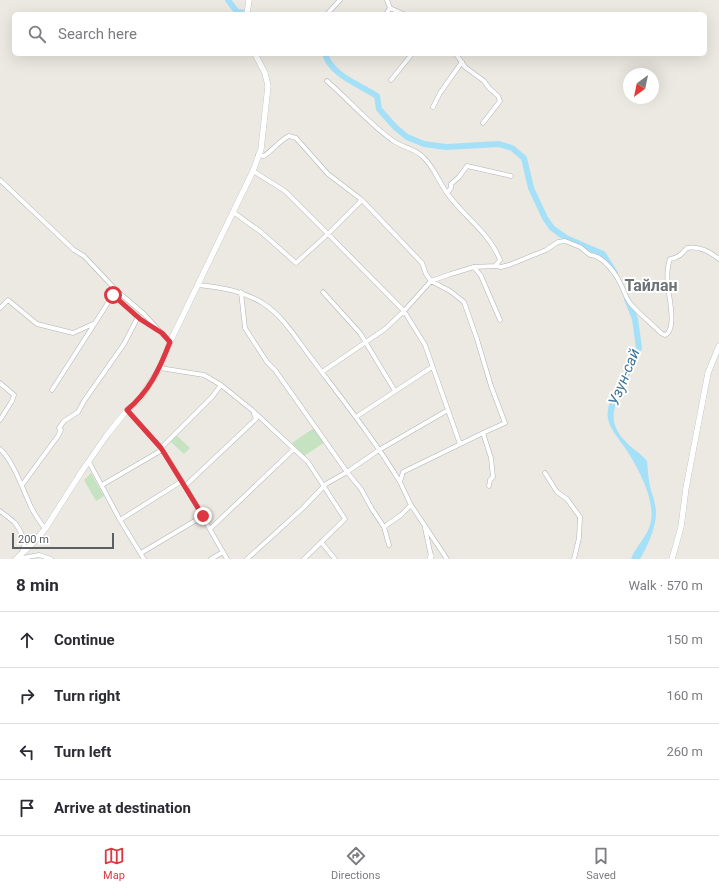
<!DOCTYPE html>
<meta charset="utf-8">
<style>
body{margin:0;font-family:Roboto,sans-serif;background:#f7f7f7;color:#2b2b33}
.compass{position:absolute;left:623px;top:68px;width:36px;height:36px;border-radius:50%;background:#fff;box-shadow:0 4px 16px #0002;rotate:213deg}
.scale{position:absolute;left:12px;bottom:10px;width:102px;box-sizing:border-box;padding-left:4px;border:2px solid #5a5f62;border-top:0;font-size:11px;line-height:14px;white-space:nowrap;color:#5a5f62;-webkit-text-stroke:3px #fff;paint-order:stroke}
.stop{position:absolute;width:12px;height:12px;margin:-9px;border:3px solid #dd3741;border-radius:50%;background:#fff}
.stop.end{background:#dd3741;border-color:#fff;box-shadow:0 1px 4px #0008}
.list{margin:0;padding:0;list-style:none}
h2{display:flex;justify-content:space-between;align-items:center;height:52px;margin:0;padding:0 16px;font-size:17px}
h2 small{font-size:13px;font-weight:400;color:#7c7c81}
.list li{display:grid;grid-template-columns:26px 1fr auto;gap:12px;align-items:center;box-sizing:border-box;height:56px;padding:0 16px;border-top:1px solid #e1e1e2}
.list b{display:block;font-size:15px;white-space:nowrap}
.list em{font-size:13px;font-style:normal;color:#7c7c81}
.icon{flex:none;width:22px;height:22px;fill:none;stroke:currentColor;stroke-width:2;stroke-linecap:round;stroke-linejoin:round}
.map{position:relative;flex:none;width:719px;height:559px;overflow:hidden}
.search{position:absolute;background:#fff;box-shadow:0 4px 16px #0002;left:12px;right:12px;top:12px;height:44px;display:flex;align-items:center;gap:10px;box-sizing:border-box;padding:0 14px;border-radius:6px;color:#7c7c81;font-size:15px}
.sheet{height:276px;background:#fff}
nav{display:flex;justify-content:space-around;align-items:center;box-sizing:border-box;height:56px;border-top:1px solid #e1e1e2;background:#fff;font-size:11px;color:#7c7c81}
nav a{display:grid;justify-items:center;gap:2px}
nav .on{color:#dd3741}
.map>svg:first-child{display:block}
.green{fill:#c5e3c0}
.water{fill:#a5e0f9}
.lines{fill:none;stroke-linecap:round;stroke-linejoin:round}
.river{stroke:#a5e0f9;stroke-width:6}
.street-casing{stroke:#b0b3b7;stroke-width:5}
.secondary-casing{stroke:#afb3b7;stroke-width:6}
.street{stroke:#fff;stroke-width:4}
.secondary{stroke:#fff;stroke-width:5.5}
.route{stroke:#dd3741;stroke-width:5}
.labels{text-anchor:middle;dominant-baseline:central;stroke-width:4;stroke-linejoin:round;paint-order:stroke}
.water-label{font-size:15px;font-style:italic;fill:#3f7799;stroke:#fff}
.quarter-label{font-size:16px;font-weight:bold;fill:#6b7174;stroke:#fff}
</style>
<div class="map">
<svg width="719" height="559" viewBox="0 0 719 559">
<rect width="100%" height="100%" fill="#ece9e2"/>
<path class="green" d="M314,428L325,442L304,456L292,443Z
M176,435L190,448L184,454L171,442Z
M91,473L104,496L96,501L84,480Z"/>
<path class="water" d="M620,382L624,385C614,408 606,421 626,442C632,449 641,453 647,461C648,469 648,478 650,486C652,495 656,503 656,513C656,527 647,548 640,559H631C636,545 648,537 651,521C655,497 636,464 623,445C616,435 605,423 608,410C609,401 616,391 620,382Z"/>
<g class="lines">
<path class="river" d="M228,0L237,12L245,13
M325,54C332,76 359,84 377,96L379,109L395,127L407,137L424,144L446,147L499,144L512,148L524,158L531,188L545,218L552,228L566,238L603,254L615,273
M619,390L639,348L635,319L627,299"/>
<defs>
<path id="street" d="M387,0L390,8L403,14
M327,14L340,0
M386,14L390,8
M456,54L465,67L484,81L489,88L498,96L500,101L483,123
M391,80L412,54
M433,107L440,93L462,62
M258,155L264,156C273,150 279,141 289,136L296,138L328,174L362,200L422,263L426,274L431,281L450,291L464,302L477,339L491,386L505,423L483,433L403,472L400,482L411,505L447,559
M253,171L285,191L328,234L404,311L425,345L460,444
M0,180L74,250L84,256L116,290L144,314L170,342
M447,193L451,188V184L459,177L467,166L511,176
M233,212L261,232L296,263L328,234L362,200
M496,266L501,267L509,265L546,250L558,242L565,241L580,247L590,255C601,255 614,271 619,281C624,289 624,295 630,303C639,314 651,323 661,333L665,335C677,330 669,297 668,287C667,278 667,267 670,259C678,258 682,254 687,248C699,246 709,251 719,259
M474,267L481,276L500,320
M197,285C221,287 244,291 264,304C284,317 297,340 312,359C342,399 374,439 400,482
M241,292L245,328L267,362L275,370L347,472L361,489L372,509L384,527L389,545
M323,292L360,333L395,391
M0,308L8,300L37,324L73,333L93,324
M160,368L204,375L221,385L252,410L308,462L345,519L304,559
M322,372L385,329L404,311L431,281L451,274L474,267L495,266L500,260C490,233 463,216 447,193C439,182 433,165 422,156C415,149 403,147 395,142C370,125 350,101 327,81
M0,383L14,395L12,401L0,420
M52,390L113,295L140,319L157,330
M127,410L161,448L185,486L227,559
M356,417L432,367
M483,433L491,458L493,477L490,480L489,486
M161,448L212,397L221,385
M0,449C14,462 23,490 31,507C35,515 40,522 45,529
M89,462L120,520L144,559
M545,473L557,492L567,499L580,517L579,538L574,559
M22,485L58,436L61,430L59,428L64,421L78,412L84,401L124,344L138,317
M102,485L162,450
M185,486L256,419L253,411
M0,511C5,515 11,519 15,523C21,531 28,544 22,552
M120,520L182,481
M384,527L401,515L411,505
M425,528L431,556
M210,529L294,449
M321,542L335,559
M141,553L203,516
M18,558L17,559L39,555L51,559
M211,559L223,552
M247,559L303,508L326,484L347,472L379,450L448,410"/>
<path id="secondary" d="M247,14L249,0
M16,559L36,540L45,529L82,471L107,435L127,410L139,400L160,368L170,342L253,171L261,149L268,86L265,73L255,54
M430,559L431,556
M672,559L681,527L686,488L708,373L719,346"/>
</defs>
<use href="#street" class="street-casing"/>
<use href="#secondary" class="secondary-casing"/>
<use href="#street" class="street"/>
<use href="#secondary" class="secondary"/>
</g>
<g class="lines">
<path class="route" d="M113,295L140,319L162,333L170,342C160,368 149,392 127,410L161,448L203,516"/>
</g>
<g class="labels">
<g class="water-label">
<text transform="translate(624 377) rotate(-68)">Узун-сай</text>
</g>
<g class="quarter-label">
<text x="651" y="285">Тайлан</text>
</g>
</g>
</svg>
<svg class="compass" viewBox="-18 -18 36 36"><path d="M0-13l5 13h-10z" fill="#e53935"/><path d="M0 13l5-13h-10z" fill="#7c7c81"/></svg>
<div class="scale">200 m</div>
<div class="stop" style="left:113px;top:295px"></div>
<div class="stop end" style="left:203px;top:516px"></div>
<div class="search"><svg class="icon" aria-label="search" viewBox="0 0 24 24"><circle cx="10" cy="10" r="6"/><path d="M15 15l6 6"/></svg>Search here</div>
</div>
<section class="sheet">
<h2>8 min<small>Walk · 570 m</small></h2>
<ul class="list">
<li><svg class="icon" aria-label="ahead" viewBox="0 0 24 24"><path d="M12 20V5M6 11l6-6 6 6"/></svg><div><b>Continue</b></div><em>150 m</em></li>
<li><svg class="icon" aria-label="right" viewBox="0 0 24 24"><path d="M7 20v-9h11M14 6l5 5-5 5"/></svg><div><b>Turn right</b></div><em>160 m</em></li>
<li><svg class="icon" aria-label="left" viewBox="0 0 24 24"><path d="M17 20v-9H6M10 6l-5 5 5 5"/></svg><div><b>Turn left</b></div><em>260 m</em></li>
<li><svg class="icon" aria-label="arrive" viewBox="0 0 24 24"><path d="M6 21V4h12l-3 4 3 4H6"/></svg><div><b>Arrive at destination</b></div></li>
</ul>
</section>
<nav>
<a class="on"><svg class="icon" aria-label="map" viewBox="0 0 24 24"><path d="M3 6l6-2 6 2 6-2v14l-6 2-6-2-6 2zM9 4v14M15 6v14"/></svg>Map</a>
<a><svg class="icon" aria-label="directions" viewBox="0 0 24 24"><path d="M12 3l9 9-9 9-9-9zM9 14v-3h6M13 9l2 2-2 2"/></svg>Directions</a>
<a><svg class="icon" aria-label="saved" viewBox="0 0 24 24"><path d="M7 4h10v16l-5-4-5 4z"/></svg>Saved</a>
</nav>
